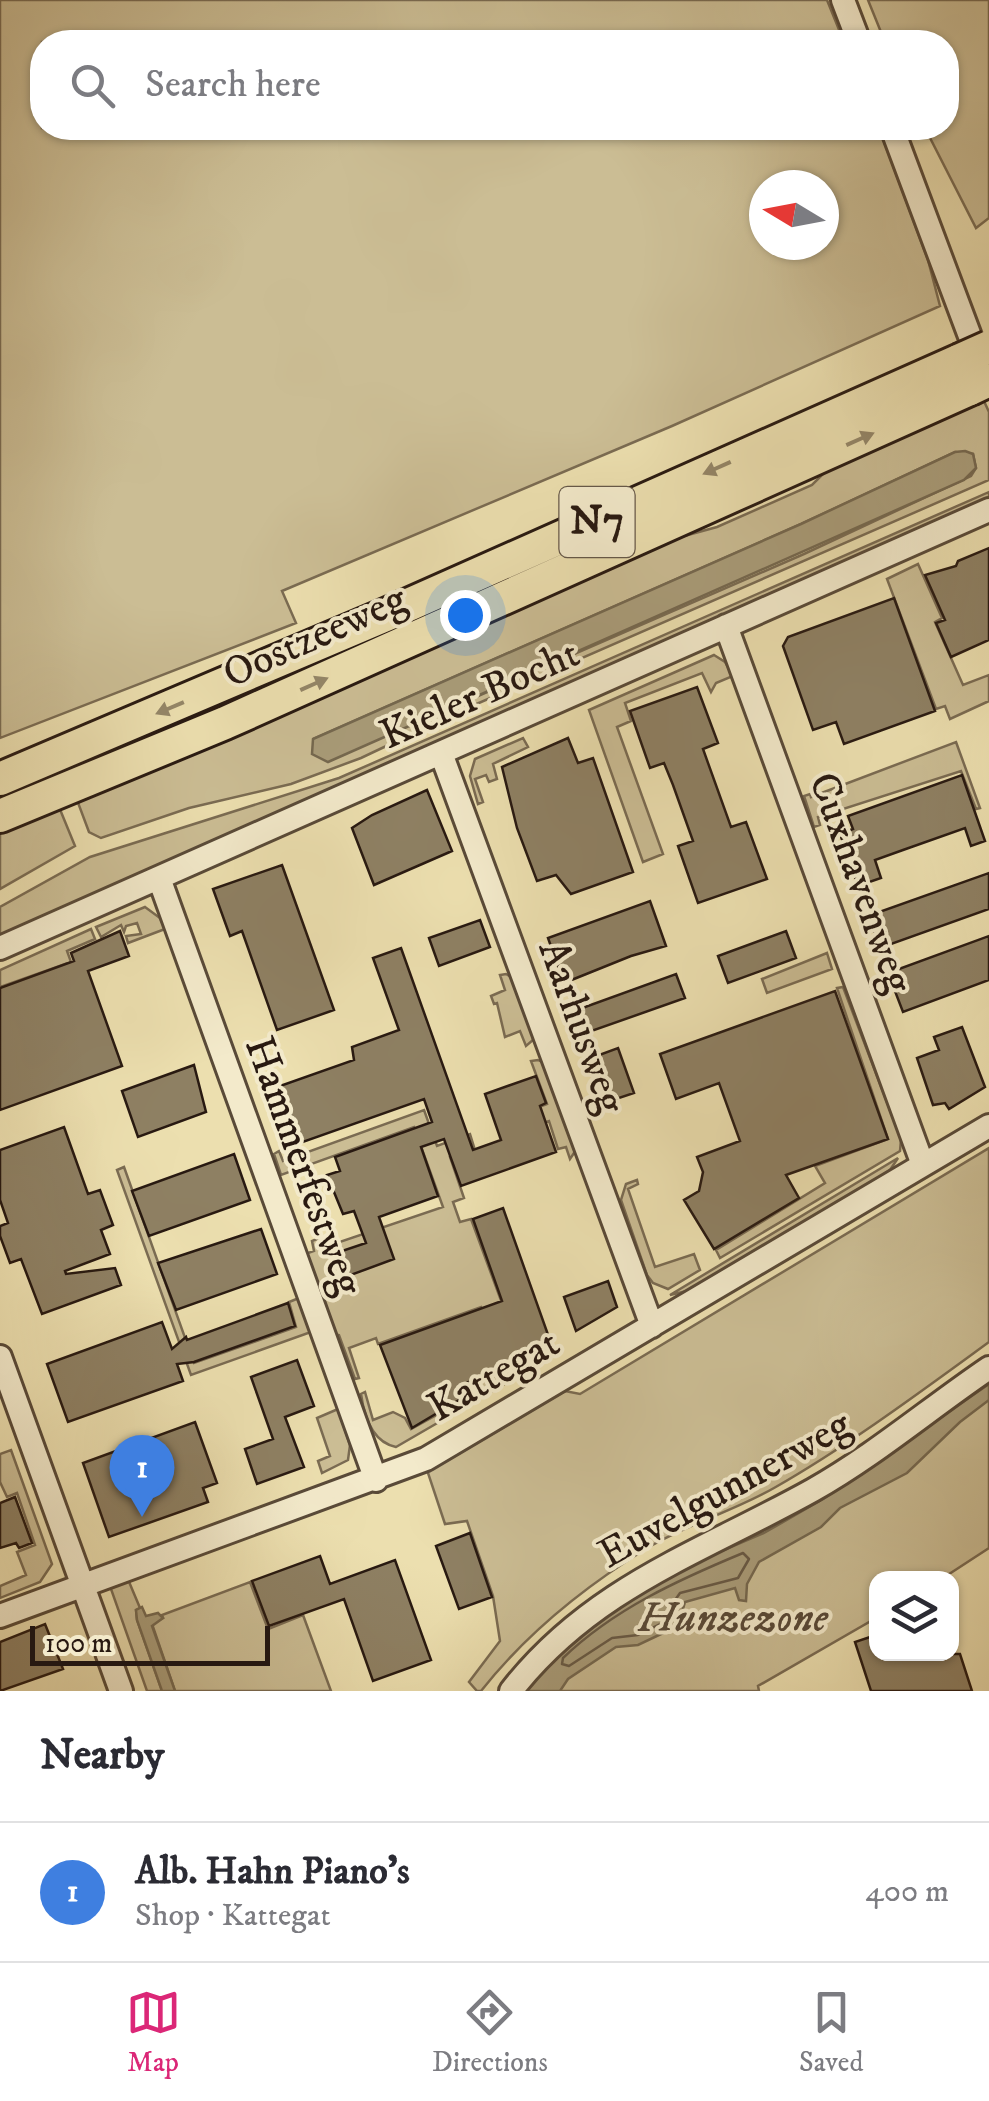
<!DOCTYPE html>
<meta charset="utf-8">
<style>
body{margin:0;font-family:"IM FELL DW Pica",serif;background:#f7f7f7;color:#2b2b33}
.controls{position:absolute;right:30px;bottom:30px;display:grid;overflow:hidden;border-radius:20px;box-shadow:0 2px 8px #0004}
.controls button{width:90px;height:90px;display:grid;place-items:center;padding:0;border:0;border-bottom:2px solid #e1e1e2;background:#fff;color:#2b2b33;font:50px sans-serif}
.compass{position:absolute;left:749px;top:170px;width:90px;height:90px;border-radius:50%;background:#fff;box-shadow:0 2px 8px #0004;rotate:280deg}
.scale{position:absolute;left:30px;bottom:25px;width:240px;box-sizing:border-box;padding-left:10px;border:5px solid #281911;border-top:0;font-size:28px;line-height:35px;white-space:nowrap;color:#281911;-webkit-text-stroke:8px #f3eacb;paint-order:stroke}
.you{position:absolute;left:465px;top:615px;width:35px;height:35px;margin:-25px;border:8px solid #fff;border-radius:50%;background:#1a73e8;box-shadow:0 0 0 15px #1a73e833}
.badge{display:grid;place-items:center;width:65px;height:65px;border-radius:50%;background:#db2777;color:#fff;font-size:32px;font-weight:700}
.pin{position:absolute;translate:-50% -82px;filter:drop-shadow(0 2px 5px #0008)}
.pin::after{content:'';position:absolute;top:52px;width:35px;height:30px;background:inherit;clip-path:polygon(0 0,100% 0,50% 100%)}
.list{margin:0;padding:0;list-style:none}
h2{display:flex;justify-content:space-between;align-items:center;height:130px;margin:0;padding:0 40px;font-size:42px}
h2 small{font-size:32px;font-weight:400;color:#7c7c81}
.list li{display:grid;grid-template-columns:65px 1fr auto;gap:30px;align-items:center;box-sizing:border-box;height:140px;padding:0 40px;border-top:2px solid #e1e1e2}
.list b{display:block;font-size:38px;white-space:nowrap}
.list p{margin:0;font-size:32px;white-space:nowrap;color:#7c7c81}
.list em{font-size:32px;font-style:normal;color:#7c7c81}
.icon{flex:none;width:55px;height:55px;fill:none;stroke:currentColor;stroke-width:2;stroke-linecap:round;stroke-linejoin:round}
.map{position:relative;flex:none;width:989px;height:1691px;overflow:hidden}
.search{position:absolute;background:#fff;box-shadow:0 2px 8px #0004;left:30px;right:30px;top:30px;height:110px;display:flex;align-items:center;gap:25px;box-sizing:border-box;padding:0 35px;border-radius:40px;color:#7c7c81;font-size:38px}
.sheet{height:270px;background:#fff}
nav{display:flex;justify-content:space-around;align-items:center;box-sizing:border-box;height:140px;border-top:2px solid #e1e1e2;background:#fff;font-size:28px;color:#7c7c81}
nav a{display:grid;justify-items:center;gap:5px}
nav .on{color:#db2777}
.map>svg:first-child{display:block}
.green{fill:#cbbd94;stroke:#7a6b52;stroke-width:2.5;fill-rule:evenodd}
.water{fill:#a99c79;stroke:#75684f;stroke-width:2.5}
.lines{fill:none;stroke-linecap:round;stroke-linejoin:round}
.shore{stroke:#685a45;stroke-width:2.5}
.building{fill:#8e8063;stroke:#281911;stroke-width:2.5}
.minor-casing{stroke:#594a38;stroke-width:28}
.highway-casing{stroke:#281911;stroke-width:38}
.minor{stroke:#f3eacb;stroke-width:22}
.highway{stroke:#ecdfaf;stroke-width:32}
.highway-bridge-casing{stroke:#281911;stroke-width:38;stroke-linecap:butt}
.highway-bridge{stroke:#ecdfaf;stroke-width:32}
.oneway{fill:#948668}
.labels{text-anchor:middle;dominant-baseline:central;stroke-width:8;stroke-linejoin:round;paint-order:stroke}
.shield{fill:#f3eacb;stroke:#655849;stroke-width:2.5}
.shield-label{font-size:40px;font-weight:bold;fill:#281911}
.street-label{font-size:42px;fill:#281911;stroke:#f3eacb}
.park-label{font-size:42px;font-style:italic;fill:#594a38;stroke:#f3eacb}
</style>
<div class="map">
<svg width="989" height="1691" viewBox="0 0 989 1691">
<rect width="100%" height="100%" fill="#ecdfaf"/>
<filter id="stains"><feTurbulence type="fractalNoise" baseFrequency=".002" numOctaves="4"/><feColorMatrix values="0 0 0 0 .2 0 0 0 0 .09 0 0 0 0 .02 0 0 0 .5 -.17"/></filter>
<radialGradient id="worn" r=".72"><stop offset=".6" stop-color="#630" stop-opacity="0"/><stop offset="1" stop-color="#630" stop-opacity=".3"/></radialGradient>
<path class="green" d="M0,0H827L844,42H42V128H879L928,260L940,306L672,426L282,591L296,623L0,738ZM764,185H824V245H764Z
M868,0H989V218L976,228L925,128H946V42H885Z
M983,399L989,412V480L456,713L361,758L291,784L189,808L101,838L89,832L77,800L655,544L717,527L812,485L833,464ZM955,452L973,454L976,468L971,476L804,554L430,717L313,739L801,524Z
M989,492V499L0,935V907L90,857L339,778Z
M918,564L942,618L935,622L963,685L989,675V701L950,719L945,706L936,709L887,579Z
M714,655L725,662L733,676L716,683L711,692L702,673L625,703L631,721L617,727L663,854L643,862L589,710Z
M523,738L528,747L493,764L497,779L489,782L486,775L475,779L483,802L478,804L470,776L475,759Z
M956,742L980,808L976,809L961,771L818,817L820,825L814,827L804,796L810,794L811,797Z
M59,807L75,846L0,889V832Z
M145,907L160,918L165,929L128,943L126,936L141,934L137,923L126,926L124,932L121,925L101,937L96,927Z
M91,929L95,939L67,951L71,962L0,987V970Z
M827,953L832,969L767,993L762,979Z
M506,974L513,978L533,1033V1040L526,1046L520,1031L505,1037L497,1003L494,1004L491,996L505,990L500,975Z
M843,987L901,1139L900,1151L720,1258L716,1250L825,1183L815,1166L888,1139L837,988Z
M538,1060L544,1063L576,1150L570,1159L566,1147L558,1149L549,1121L501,1137L496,1123L547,1104L531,1061Z
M424,1110L437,1146L470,1134L474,1147L450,1157L464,1198L453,1202L460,1222L471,1219L517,1344L504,1349L515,1378L396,1447C372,1442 364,1416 361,1394L365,1392L373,1420L393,1412L405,1418L411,1429L465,1399L462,1387L504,1370L481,1307L378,1344L376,1338L349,1348L359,1378L355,1379L339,1335L333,1334L305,1254L314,1251L312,1241L319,1238L334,1244L443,1207L414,1127L281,1175L274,1154L279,1151L283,1161Z
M989,1148V1342C919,1393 849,1445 774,1488C734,1511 688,1524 649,1547C587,1585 526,1634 481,1691H477L469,1682L500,1641L493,1596L467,1521L445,1524L427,1470L443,1463L565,1391L580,1394Z
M898,1158L890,1170L877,1179L691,1290L670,1295Z
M124,1167L194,1363L296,1327L289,1302L299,1298L311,1332L191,1375L117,1170Z
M637,1180L638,1184L628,1189L655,1267L694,1254L700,1270L668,1289L653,1283L647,1275L621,1200L626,1184Z
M989,1380V1548L943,1578H876V1618L758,1686L759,1691H528L633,1590Z
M338,1409L350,1445L348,1460L322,1473L318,1461L330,1456L317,1418Z
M11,1450L52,1564L40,1582L0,1598V1586L26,1575L17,1552L35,1545L17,1493L7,1497L0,1482V1454Z
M127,1577L140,1608L136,1610L137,1620L162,1691H147L111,1589Z
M250,1582L268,1629L303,1615L331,1691H175L152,1624L163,1618L162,1615Z"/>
<path class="water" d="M965,451L973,454L976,468L964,480L328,762L312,754L313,739L801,524L955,452Z
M989,1384V1400L960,1422L907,1473L840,1508L821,1527L759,1562L747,1584L746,1601L739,1600L735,1588L685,1602L678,1626L638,1645L616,1647L568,1679L560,1691H520L601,1612L691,1564L764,1533L823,1499Z
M142,1607L146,1616L158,1613L163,1618L152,1626L175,1691H162L137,1620L136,1610Z"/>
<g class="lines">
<path class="shore" d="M743,1553L749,1559L738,1578L680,1593L673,1603L668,1620L638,1635L612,1638L569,1666L562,1664L563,1658C614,1609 678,1580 743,1553Z"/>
</g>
<path class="building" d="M989,548V640L951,657L936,623L945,620L925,575L956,566L958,561Z
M894,598L935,711L844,744L836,722L813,730L783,646L788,637Z
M697,687L718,743L703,749L731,827L746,822L767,879L698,903L678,846L693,841L673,785L664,763L650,768L630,711Z
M568,738L578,763L593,758L633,872L571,894L556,875L537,881L517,828L502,767Z
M962,775L985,841L971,846L965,828L903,850L875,860L881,878L858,886L840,834L853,829L848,816Z
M427,790L452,851L374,885L352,828L372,815Z
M282,865L334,1010L277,1030L242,931L230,936L213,889Z
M989,873V909L880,948L868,916Z
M650,901L666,946L631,956L564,983L548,938Z
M480,920L490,947L439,966L429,938Z
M120,931L129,956L88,971L122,1066L0,1110V988L74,961L71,953Z
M786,931L796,958L728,983L718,956Z
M989,936V980L903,1012L888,973Z
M401,948L473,1150L501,1140L485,1094L536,1076L546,1103L540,1106L556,1152L461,1186L444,1139L421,1147L438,1196L379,1217L394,1259L348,1276L339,1252L366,1243L354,1211L343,1214L327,1175L340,1171L335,1157L432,1122L424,1099L300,1143L280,1086L354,1060L352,1047L399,1030L373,958Z
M676,974L685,998L583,1034L574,1011Z
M835,991L888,1139L786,1175L799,1198L714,1249L684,1200L699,1191L703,1172L697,1157L740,1141L719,1083L676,1099L660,1054Z
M962,1027L985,1087L949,1109L945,1103L933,1105L917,1058L939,1050L934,1037Z
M618,1048L634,1093L607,1102L591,1058Z
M194,1065L206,1112L138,1137L122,1091Z
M64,1127L88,1194L100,1190L113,1225L101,1230L110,1254L65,1271L66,1274L115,1268L121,1285L42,1314L21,1259L10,1263L0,1236V1226L8,1223L0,1200V1150Z
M234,1154L250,1200L149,1236L132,1191Z
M503,1208L552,1346L523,1363L460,1385L464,1397L412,1428L380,1345L502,1301L473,1219Z
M261,1229L277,1274L176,1310L158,1263Z
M608,1281L617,1307L576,1331L564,1297Z
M288,1303L295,1326L194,1362L177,1364L183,1381L68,1422L47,1364L162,1322L172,1349L186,1337L187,1340Z
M297,1360L314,1406L285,1417L304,1467L257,1484L245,1449L273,1439L251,1377Z
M195,1422L217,1483L203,1488L208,1502L109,1537L83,1463Z
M15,1497L32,1543L19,1548L16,1543L0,1548V1503Z
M470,1533L492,1597L459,1609L436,1546Z
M320,1556L330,1584L395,1560L431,1660L373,1681L344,1599L269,1626L252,1581Z
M45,1624L63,1669L0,1691V1642Z
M876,1635V1654H960L972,1691H871L855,1642Z"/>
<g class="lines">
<defs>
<path id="minor" d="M843,0L859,42
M892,128L971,339
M726,626L923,1165
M441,753L652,1326
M159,878L376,1480
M0,948L989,510
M0,1357L121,1691
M0,1616L426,1459L989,1126
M511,1691C592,1587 702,1552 813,1490C875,1455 930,1408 989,1368"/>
<path id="highway" d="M0,779L388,614L960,360
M0,816L225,723L970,389"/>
</defs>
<use href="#minor" class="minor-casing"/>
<use href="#highway" class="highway-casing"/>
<use href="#minor" class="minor"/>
<use href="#highway" class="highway"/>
<defs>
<path id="highway-bridge" d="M960,360L989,347
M970,389L989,380"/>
</defs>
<use href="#highway-bridge" class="highway-bridge-casing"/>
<use href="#highway-bridge" class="highway-bridge"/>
</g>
<defs><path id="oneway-solid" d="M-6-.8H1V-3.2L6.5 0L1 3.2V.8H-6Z" transform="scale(2.5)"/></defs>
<g class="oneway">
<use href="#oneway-solid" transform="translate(860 439) rotate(-24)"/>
<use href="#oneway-solid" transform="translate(717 468) rotate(156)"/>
<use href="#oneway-solid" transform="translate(314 684) rotate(-24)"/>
<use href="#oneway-solid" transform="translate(170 708) rotate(157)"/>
</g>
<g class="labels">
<rect class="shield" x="559.5" y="487" width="75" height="70" rx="8"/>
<g class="shield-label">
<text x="597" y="522">N7</text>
</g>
<g class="street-label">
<text transform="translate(315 637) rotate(-24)">Oostzeeweg</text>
<text transform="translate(480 695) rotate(-24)">Kieler Bocht</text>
<text transform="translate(860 883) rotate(70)">Cuxhavenweg</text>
<text transform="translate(581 1027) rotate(70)">Aarhusweg</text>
<text transform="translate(303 1166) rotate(70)">Hammerfestweg</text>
<text transform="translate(494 1376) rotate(-30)">Kattegat</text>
<text transform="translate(725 1490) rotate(-29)">Euvelgunnerweg</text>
</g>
<g class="park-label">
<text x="733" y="1619">Hunzezone</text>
</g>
</g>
<rect width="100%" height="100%" filter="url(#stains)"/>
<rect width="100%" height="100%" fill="url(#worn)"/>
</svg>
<div class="controls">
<button><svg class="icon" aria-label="layers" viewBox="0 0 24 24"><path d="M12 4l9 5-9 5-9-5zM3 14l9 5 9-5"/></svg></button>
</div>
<svg class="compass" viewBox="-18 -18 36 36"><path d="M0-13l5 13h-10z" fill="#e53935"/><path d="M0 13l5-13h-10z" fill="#7c7c81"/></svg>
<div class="scale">100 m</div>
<div class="you"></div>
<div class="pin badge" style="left:142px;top:1517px;background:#3f7fe0">1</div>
<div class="search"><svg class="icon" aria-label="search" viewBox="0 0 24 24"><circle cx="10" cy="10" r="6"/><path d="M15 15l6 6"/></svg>Search here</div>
</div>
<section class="sheet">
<h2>Nearby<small></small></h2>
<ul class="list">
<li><span class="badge" style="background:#3f7fe0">1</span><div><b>Alb. Hahn Piano's</b><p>Shop · Kattegat</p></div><em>400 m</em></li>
</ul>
</section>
<nav>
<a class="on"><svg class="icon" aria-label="map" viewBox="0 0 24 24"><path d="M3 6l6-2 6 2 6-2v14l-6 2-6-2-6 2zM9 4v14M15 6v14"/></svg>Map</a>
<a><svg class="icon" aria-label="directions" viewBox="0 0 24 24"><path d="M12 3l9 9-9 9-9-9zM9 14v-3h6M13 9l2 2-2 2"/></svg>Directions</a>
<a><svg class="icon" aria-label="saved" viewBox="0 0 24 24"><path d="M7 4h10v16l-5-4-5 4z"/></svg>Saved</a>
</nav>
